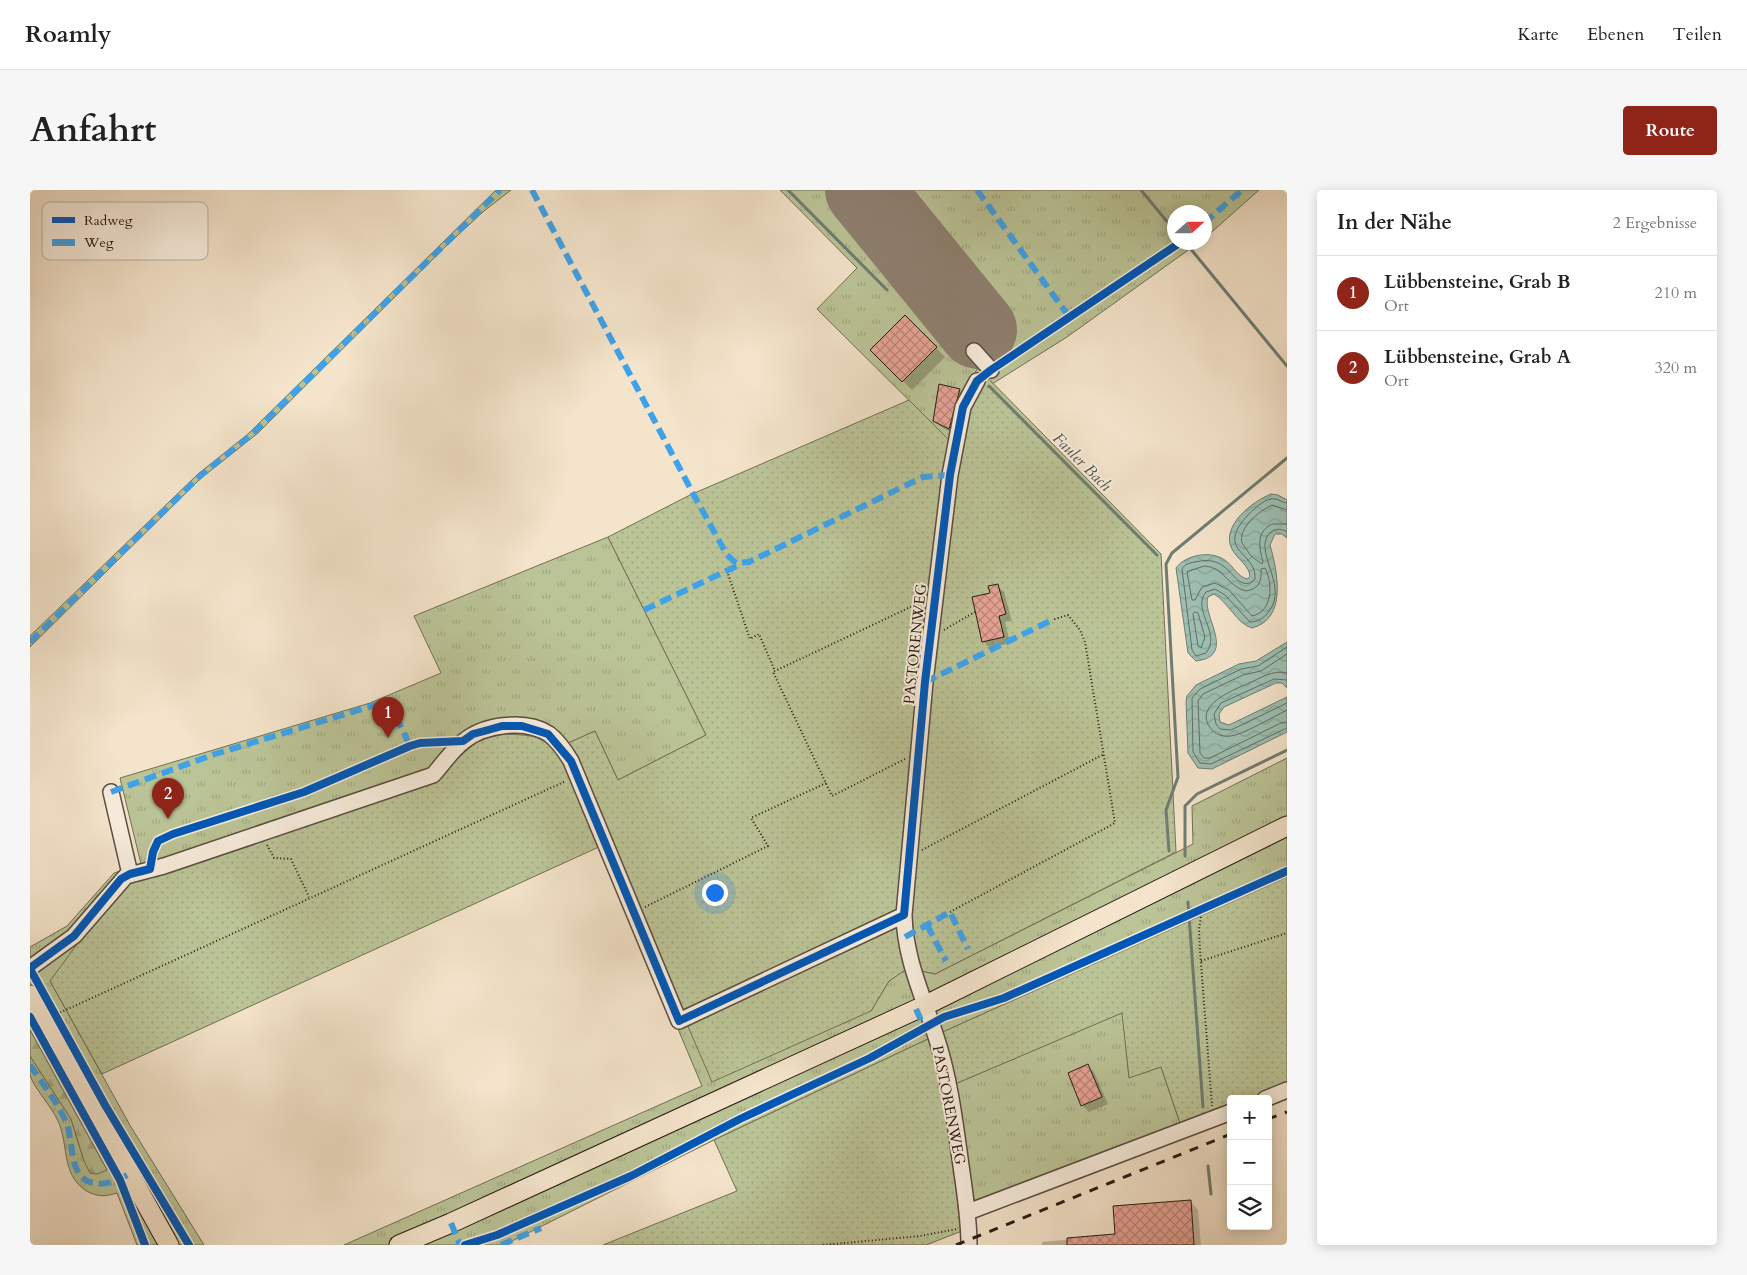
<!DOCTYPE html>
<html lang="de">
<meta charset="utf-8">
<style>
body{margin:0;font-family:Cardo,serif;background:#f6f6f6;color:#222}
.controls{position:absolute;right:15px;bottom:15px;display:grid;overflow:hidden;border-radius:5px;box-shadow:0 2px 12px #0003}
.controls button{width:45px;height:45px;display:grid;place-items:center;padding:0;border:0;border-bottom:1px solid #e0e0e0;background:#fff;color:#222;font:25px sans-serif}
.compass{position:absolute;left:1137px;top:15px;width:45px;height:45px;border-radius:50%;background:#fff;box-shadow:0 2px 12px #0003;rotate:69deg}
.you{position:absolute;left:684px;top:702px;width:18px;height:18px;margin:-12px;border:4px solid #fff;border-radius:50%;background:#1a73e8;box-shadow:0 0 0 8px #1a73e833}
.badge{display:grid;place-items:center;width:32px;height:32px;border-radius:50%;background:#8f2418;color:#fff;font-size:16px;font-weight:700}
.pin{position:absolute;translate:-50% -41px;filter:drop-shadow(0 1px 2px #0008)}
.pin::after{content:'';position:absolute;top:26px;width:18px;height:15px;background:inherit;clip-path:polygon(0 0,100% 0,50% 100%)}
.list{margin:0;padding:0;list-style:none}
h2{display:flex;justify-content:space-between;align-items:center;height:65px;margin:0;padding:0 20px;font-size:21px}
h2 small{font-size:16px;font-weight:400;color:#767676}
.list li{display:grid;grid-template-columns:32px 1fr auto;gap:15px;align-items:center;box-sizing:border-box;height:75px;padding:0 20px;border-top:1px solid #e0e0e0}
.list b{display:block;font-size:19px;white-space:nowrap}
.list p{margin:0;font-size:16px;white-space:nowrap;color:#767676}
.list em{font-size:16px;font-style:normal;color:#767676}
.icon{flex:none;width:28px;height:28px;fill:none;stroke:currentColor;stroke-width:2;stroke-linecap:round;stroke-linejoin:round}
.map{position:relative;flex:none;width:1257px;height:1055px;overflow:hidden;border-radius:5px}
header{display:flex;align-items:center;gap:30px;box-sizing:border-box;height:70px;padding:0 25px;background:#fff;border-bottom:1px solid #e0e0e0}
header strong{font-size:24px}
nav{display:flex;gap:28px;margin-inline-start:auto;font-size:18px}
.intro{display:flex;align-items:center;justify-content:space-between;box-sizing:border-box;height:120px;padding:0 30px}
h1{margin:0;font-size:35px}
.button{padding:12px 22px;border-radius:5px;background:#8f2418;color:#fff;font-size:18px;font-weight:700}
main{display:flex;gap:30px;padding:0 30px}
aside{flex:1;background:#fff;border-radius:5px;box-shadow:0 2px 12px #0003}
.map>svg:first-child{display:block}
.grass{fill:url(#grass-tufts);stroke:#717056}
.forest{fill:url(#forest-firs);stroke:#717056}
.park{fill:url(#park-dots);stroke:#717056}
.water{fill:url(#water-waves);stroke:#6e7d73}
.shadow{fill:#0003}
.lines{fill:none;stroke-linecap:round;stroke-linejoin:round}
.shore{stroke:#626d63;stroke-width:1}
.stream{stroke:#6e7d73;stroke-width:3}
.runway{stroke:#8e8070;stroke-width:78}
.building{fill:url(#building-cross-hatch);stroke:#271b15}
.minor-casing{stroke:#5a4d42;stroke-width:18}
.major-casing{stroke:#271b15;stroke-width:21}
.path{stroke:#271b15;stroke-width:2;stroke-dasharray:1 2.5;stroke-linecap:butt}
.minor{stroke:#f8eddd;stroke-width:15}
.major{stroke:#f4e4cb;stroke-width:19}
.rail{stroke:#271b15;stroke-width:3;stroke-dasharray:9 9;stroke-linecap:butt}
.quiet{stroke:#3ea2ea;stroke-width:6;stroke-dasharray:12 6;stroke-linecap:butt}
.cycleway-casing{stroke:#f8eddd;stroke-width:11}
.cycleway{stroke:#0057b8;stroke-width:8}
.labels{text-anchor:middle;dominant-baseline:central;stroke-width:4;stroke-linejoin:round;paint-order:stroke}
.street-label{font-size:15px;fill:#271b15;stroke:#f8eddd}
.water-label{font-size:16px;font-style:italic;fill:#50544c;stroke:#f8eddd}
.key{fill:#f8eddd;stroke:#b9aea1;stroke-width:1}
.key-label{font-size:14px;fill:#271b15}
</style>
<header>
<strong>Roamly</strong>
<nav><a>Karte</a><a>Ebenen</a><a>Teilen</a></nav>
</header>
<div class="intro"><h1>Anfahrt</h1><a class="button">Route</a></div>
<main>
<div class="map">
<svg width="1257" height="1055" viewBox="0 0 1257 1055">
<defs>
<pattern id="grass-tufts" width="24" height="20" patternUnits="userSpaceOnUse" patternTransform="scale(1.25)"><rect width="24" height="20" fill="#bbc497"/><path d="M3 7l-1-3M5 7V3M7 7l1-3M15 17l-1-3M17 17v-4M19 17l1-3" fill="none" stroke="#a1a881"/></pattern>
<pattern id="forest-firs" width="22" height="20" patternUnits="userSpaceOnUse" patternTransform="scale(1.25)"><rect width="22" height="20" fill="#bbc497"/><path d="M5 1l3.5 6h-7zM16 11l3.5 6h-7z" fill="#a1a881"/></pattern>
<pattern id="park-dots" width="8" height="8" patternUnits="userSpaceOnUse" patternTransform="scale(1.25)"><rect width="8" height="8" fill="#bbc497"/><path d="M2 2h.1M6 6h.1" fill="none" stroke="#a1a881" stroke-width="1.8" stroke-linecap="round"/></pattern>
<pattern id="water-waves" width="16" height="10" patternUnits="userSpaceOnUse" patternTransform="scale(1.25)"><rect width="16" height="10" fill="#9dbfb1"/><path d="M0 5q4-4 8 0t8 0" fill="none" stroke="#87a497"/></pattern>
<pattern id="building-cross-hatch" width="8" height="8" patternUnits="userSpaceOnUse" patternTransform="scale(1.25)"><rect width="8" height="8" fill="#e8a496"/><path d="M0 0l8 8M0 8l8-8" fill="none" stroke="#bc8579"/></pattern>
</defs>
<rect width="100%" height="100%" fill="#f4e4cb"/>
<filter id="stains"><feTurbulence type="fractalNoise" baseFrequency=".004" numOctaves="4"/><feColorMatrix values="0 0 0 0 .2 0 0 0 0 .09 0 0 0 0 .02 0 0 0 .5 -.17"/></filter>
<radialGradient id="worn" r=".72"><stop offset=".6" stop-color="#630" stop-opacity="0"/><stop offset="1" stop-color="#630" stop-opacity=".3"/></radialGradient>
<path class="grass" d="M466,0H481L454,21L415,57L228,243L170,289L0,457V446L168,284L218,244Z
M750,0H1229L1175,48L1174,22H1144V52L1168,53L1037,147L962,194L948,178L920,251L787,119L827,78Z
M578,347L676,545L588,590L565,541L536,554L841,821L859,791L878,778L905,784L1163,654L1162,616L1257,568V687L915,841L684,950L474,1055H314L672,896L571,656L430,565L423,574L403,589L64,733L20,791L101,937L174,1055H107L87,1003C75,1007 66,1007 55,1000C31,983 39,955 28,931C22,917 3,897 0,885C0,880 0,872 0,866L41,929L54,971L77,980L0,840V757L37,736L84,683L111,674L90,588L340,513L411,483L384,426Z
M1093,822L1099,887L1131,877L1151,936L944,1011L925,894Z"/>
<path class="forest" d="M0,840L77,980L67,984L60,983L54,971L41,929L0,866Z"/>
<path class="park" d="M948,178L1131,364L1146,662L905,784L878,778L859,791L841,821L682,892L536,554L565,541L588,590L676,545L578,347L660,305L879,210L920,251L931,204Z
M474,544C486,545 501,544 512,550C541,566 558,627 571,656L72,884L20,791L75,716L101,692L403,589L449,550Z
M1257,687V894L1219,909H1201V916L1151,936L1131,877L1099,888L1092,823L925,894L944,1011L945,1036L896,1055H573L707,1001L684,950L915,841Z"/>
<path class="water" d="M1241,304L1248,305L1257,310V348L1252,344H1245L1240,355C1248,383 1257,429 1222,438C1207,434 1198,412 1184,404L1178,407C1171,425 1208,466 1166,471L1158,463L1146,378C1156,364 1183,360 1196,371C1204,377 1207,386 1217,389L1220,387C1220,376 1207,369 1202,359C1190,336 1223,311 1241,304Z
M1257,452V498L1252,493H1246L1194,517L1189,524L1190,532L1199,535L1257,507V542L1182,579L1168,578L1158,563L1156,511L1157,506L1166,495L1209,474L1226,471Z"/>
<path class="shadow" d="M875,126L915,167L882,200L842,160Z
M929,200L936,207L926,245L911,237L904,231Z
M967,396L974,402L982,431L975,432L980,453L960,458L953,451L961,404Z
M1058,876L1064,882L1078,914L1059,922L1052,915Z
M1160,1011L1168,1020L1171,1055H1012V1052L1087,1045Z"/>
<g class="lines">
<path class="shore" d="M1257,313C1253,313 1250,310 1246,309C1236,307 1225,318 1219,324C1183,362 1227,361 1225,389L1220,393C1201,398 1201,363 1165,372C1159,373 1155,374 1152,379L1162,460L1166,466L1176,463C1192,443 1161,420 1176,402L1185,399L1195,405L1220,432C1227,432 1232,429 1237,424C1257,401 1234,376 1235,354C1236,342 1247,335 1257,342
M1257,320L1242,315C1229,321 1208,338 1212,353L1221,366L1232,374L1233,372C1229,357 1226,342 1242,334H1257
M1175,376C1194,377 1198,397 1216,401C1229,399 1232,391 1231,379L1235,378C1243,393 1243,422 1222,426L1199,400L1185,393L1172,397L1165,410H1162L1157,382Z
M1165,422L1168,423L1175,447L1171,458L1168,456L1163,424Z
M1257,457L1228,476L1211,479L1170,499L1162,508L1163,562L1170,573L1181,574L1257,538
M1257,464L1231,481L1213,485L1173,504L1168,511L1170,563L1174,568H1180L1251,533L1257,532
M1257,483C1243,479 1229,489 1217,494C1201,501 1160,517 1183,541C1187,545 1194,547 1201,546C1214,544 1243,527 1257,520
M1257,490L1244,489L1191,513L1184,524L1186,534L1190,539L1201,540L1257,513"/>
<path class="stream" d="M758,0L857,100
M1111,0L1144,40
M1155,52L1257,176
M959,196L1127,365
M1139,661L1136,620L1148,587L1136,374L1142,363L1257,268
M1155,666V616L1167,604L1257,560
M1158,712L1173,917
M1178,976L1181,1004"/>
<path class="runway" d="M834,0L948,140"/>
</g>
<path class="building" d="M875,125L907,157L872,192L840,160Z
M909,194L930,199L919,239L903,231Z
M968,394L976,424L969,426L974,447L952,452L942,407L960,403L958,396Z
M1058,874L1072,907L1051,916L1038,883Z
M1161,1010L1164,1055H1037V1048L1085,1044L1083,1016Z"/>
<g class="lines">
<defs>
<path id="minor" d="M944,161L961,180
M81,602L100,684
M0,778L44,746L96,686L134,676L403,585C413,574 422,560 434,551C455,534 496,529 519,544C528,551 535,561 541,571L649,831L874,725
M1235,909L1257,900
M938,1022L1201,922
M939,1055C939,1023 933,992 929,961C924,925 919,888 908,853C895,810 875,771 874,725L895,492L920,285L933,217L947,191"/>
<path id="major" d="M0,805L139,1055
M369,1055L421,1033L896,815L1257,636"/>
</defs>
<use href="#minor" class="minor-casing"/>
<use href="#major" class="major-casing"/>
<path class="path" d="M697,381L720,449L729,444L745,481
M914,440L945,422
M875,569L802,606L743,482L891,412
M237,655L244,668L261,669L279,707
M892,660L1074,564
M615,717L738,656L721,628L796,593
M1172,720L1169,739L1170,761L1182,916
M920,722L1085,633L1055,452L1050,440L1038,425L1022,430
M1171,771L1257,743
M27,824L536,591
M793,1055L890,1046L927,1039"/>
<use href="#minor" class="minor"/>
<use href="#major" class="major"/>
<path class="rail" d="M1238,929L1257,922
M926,1055L1201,944"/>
<path class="quiet" d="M502,0L666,309L697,365L706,373L719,372L893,287L920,285
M947,0L1040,128
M1174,33L1212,0
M614,420L711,374
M0,452L170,286L220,246L470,0
M895,492L1022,430
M81,602L185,564L352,513L362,518L380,556
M897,735L916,771
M875,747L920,722L938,759
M886,819L894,837
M0,875C13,894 28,913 37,934C41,947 41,960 44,972C52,1003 81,995 101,983
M421,1033L430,1055
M471,1055L511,1038"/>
<defs>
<path id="cycleway" d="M0,778L44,746L91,689L100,684L120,679L123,662L128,651L143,644L274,602L380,556L390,553L433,551L443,544L458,540L472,536H492L518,544L541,571L649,831L874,725L895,492L920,285L933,217L947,191L961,180L1151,52
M0,779L75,915L159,1055
M0,827L90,990L115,1055
M435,1055L467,1045L601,986L710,929L840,868L914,827L974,808L1257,681"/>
</defs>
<use href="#cycleway" class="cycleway-casing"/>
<use href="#cycleway" class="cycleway"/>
</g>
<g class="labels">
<g class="street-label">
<text transform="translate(885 454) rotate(-84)">PASTORENWEG</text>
<text transform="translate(919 915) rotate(79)">PASTORENWEG</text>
</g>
<g class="water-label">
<text transform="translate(1052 272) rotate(45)">Fauler Bach</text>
</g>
</g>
<rect x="12" y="12" width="166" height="58" rx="8" class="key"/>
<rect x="22" y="27" width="23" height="6" fill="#0057b8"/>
<rect x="22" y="49" width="23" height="7" fill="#3ea2ea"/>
<g class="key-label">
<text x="54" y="35">Radweg</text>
<text x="54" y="57">Weg</text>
</g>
<rect width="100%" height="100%" filter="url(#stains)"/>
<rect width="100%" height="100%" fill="url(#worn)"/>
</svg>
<div class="controls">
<button>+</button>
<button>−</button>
<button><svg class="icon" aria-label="layers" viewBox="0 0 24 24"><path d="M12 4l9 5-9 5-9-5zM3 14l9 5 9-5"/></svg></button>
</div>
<svg class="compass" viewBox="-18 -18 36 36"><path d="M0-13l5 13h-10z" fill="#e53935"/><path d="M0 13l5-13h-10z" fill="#767676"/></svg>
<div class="you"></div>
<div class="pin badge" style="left:358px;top:548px">1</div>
<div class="pin badge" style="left:138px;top:629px">2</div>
</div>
<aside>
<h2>In der Nähe<small>2 Ergebnisse</small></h2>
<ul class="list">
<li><span class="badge">1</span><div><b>Lübbensteine, Grab B</b><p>Ort</p></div><em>210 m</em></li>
<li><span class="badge">2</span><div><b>Lübbensteine, Grab A</b><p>Ort</p></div><em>320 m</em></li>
</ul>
</aside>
</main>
